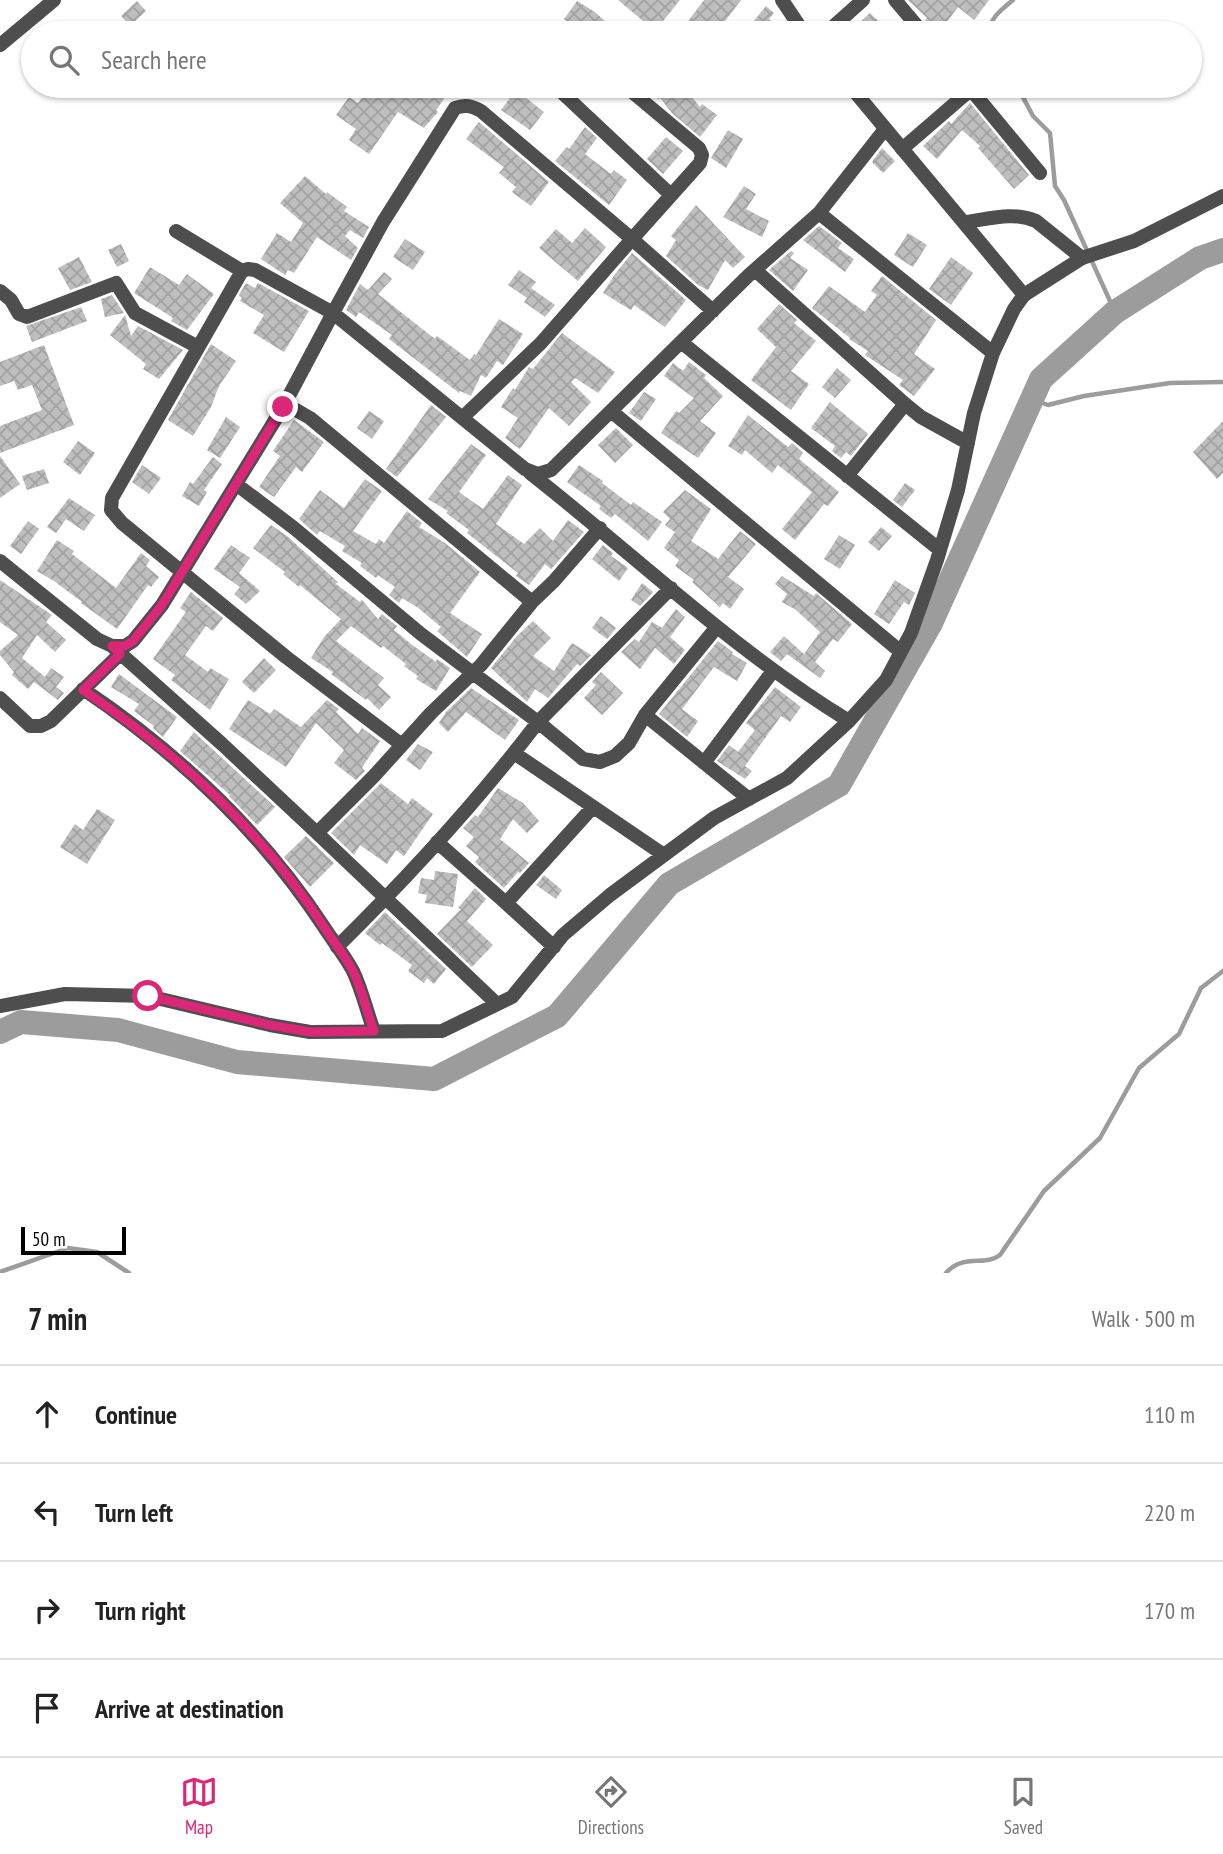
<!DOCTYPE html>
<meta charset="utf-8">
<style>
body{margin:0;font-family:"PT Sans Narrow",sans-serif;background:#f2f2f2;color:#222}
.scale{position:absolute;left:21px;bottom:18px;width:105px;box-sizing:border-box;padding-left:7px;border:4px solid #000;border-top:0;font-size:19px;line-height:24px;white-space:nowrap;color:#000;-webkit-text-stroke:5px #fff;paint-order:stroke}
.stop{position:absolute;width:21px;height:21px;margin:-16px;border:5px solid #db2777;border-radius:50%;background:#fff}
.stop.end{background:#db2777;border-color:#fff;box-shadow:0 2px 7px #0008}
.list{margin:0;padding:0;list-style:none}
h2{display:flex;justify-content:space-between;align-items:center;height:91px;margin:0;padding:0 28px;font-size:30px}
h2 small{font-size:23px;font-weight:400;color:#767676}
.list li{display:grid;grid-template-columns:46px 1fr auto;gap:21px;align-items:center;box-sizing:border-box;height:98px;padding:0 28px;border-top:2px solid #e0e0e0}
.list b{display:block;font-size:26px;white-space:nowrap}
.list em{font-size:23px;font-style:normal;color:#767676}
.icon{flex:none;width:38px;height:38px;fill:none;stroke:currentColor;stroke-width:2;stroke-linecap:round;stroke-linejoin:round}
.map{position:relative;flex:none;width:1223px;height:1273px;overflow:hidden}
.search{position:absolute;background:#fff;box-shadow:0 2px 5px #0004;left:21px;right:21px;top:21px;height:77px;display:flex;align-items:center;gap:18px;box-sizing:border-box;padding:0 24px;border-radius:38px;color:#767676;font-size:26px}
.sheet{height:483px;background:#fff}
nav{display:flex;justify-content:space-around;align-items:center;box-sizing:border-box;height:98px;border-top:2px solid #e0e0e0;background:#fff;font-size:19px;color:#767676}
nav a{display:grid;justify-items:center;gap:4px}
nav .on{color:#db2777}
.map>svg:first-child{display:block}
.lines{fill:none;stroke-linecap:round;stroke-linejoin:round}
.stream{stroke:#9c9c9c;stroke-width:4.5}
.river{stroke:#9c9c9c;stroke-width:24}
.building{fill:url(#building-cross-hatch)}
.minor{stroke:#4e4e4e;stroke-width:14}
.tertiary{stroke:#4e4e4e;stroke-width:14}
.route{stroke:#db2777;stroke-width:9}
</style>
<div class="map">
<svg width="1223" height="1273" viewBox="0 0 1223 1273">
<defs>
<pattern id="building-cross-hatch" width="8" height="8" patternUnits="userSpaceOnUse" patternTransform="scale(1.75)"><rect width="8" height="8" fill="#bebebe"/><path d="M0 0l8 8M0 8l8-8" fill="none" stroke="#a2a2a2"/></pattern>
</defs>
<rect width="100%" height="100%" fill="#fff"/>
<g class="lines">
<path class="stream" d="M988,33C990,18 1002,9 1013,0
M1017,86L1033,116L1050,133L1055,186L1064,200L1115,312
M1032,399L1048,405L1084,396L1170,383L1223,382
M0,1272L68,1248L97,1252L129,1273
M946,1273C963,1253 985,1267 1000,1255L1044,1191L1100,1138L1139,1068L1179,1034L1201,988L1223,971"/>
<path class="river" d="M0,1032L21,1022L118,1030L237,1062L434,1079L557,1016L669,884L839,785L931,623L1041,379L1115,312L1200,258L1223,250"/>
</g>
<path class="building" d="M618,0H680L655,31Z
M704,0H741L716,33H679Z
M908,0H989L974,20L958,7L939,33L933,32L925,21L927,18Z
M137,1L146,11L130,26L121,16Z
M577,1L595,12L618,33H582L564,19Z
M766,6L774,13L769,19L778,26L772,33H744Z
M870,13L891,33H865L857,25Z
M371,86H440L449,92L436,110L438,112L424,128L398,112L369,154L349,140L356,129L336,115L349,97L358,103Z
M642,86H683L700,107L702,104L717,115L700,137L672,113L660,98L658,99Z
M516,90L544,112L530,130L501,110Z
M970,103L1029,175L1014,189L978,148L980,146L962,130L937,159L923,146L949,121L951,124Z
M479,122L549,182L531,206L512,192L516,187L499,173L504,167L466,139Z
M585,127L597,138L585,154L611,174L614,170L627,180L609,205L555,161L567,147L569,149Z
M728,130L743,139L726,168L711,158Z
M666,137L683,151L663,174L647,159Z
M882,148L895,161L883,173L872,162Z
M305,176L326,194L327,192L347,207L344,211L369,227L363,238L350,230L345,236L358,248L351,260L317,237L294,273L288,270L285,275L261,259L277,233L291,242L303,223L280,203Z
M744,186L756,194L746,209L769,221L762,237L723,217Z
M696,205L745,257L733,268L725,260L708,290L698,285L666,256L676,240L671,236Z
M819,226L842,243L838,248L854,259L845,272L803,240Z
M585,228L606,247L578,281L539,248L556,229L572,243Z
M908,233L927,245L913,267L894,255Z
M405,239L425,252L413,270L393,257Z
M121,244L129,261L117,267L108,250Z
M791,251L794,253L790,258L808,270L793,291L769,270Z
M632,253L686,300L665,327L634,305L631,310L603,293L615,274Z
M79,257L92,282L70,290L58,268Z
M951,257L973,273L951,305L929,289Z
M150,267L179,285L187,274L214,294L187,330L171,321L173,318L134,293Z
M519,270L536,282L531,288L555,305L545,317L524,302L527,298L508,285Z
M384,272L392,279L378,294L435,339L437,336L470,360L474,354L476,355L499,319L523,334L503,365L497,361L486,378L481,375L471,396L460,391L459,393L389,339L392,335L359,312L356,317L346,310L360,284L368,290Z
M882,276L936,320L914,354L935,369L914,396L899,385L903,380L865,355L868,351L849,339L850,338L812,308L829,286L865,312L877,295L871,291Z
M246,283L255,288L258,283L309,311L284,352L253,333L264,315L240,301L242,298L239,295Z
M112,295L124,313L105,317L101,299Z
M779,304L797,320L794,323L816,341L791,371L809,384L791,410L751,380L776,347L757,329Z
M81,307L87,321L32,342L26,326Z
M125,315L131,336L138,326L183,350L159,379L143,369L146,364L110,335Z
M562,333L615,372L598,393L575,378L571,382L591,402L569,426L549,408L520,449L505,438L518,418L501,407L513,388L515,390L529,367L533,369Z
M211,344L236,361L219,386L211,407L193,436L168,420Z
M44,345L74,425L0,453V426L42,410L32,385L18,390L14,381L0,386V362Z
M689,362L706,375L704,378L723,396L700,421L716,433L698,458L661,433L676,411L679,413L694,398L664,376L673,363L683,371Z
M837,368L851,380L835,398L822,387Z
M644,392L656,399L641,421L629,413Z
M830,402L868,434L851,456L846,452L841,458L832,451L835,446L811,428Z
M431,405L446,417L397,477L386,469Z
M369,411L384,421L372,439L357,428Z
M748,415L788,447L792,443L803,453L799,459L839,492L828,506L824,504L795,540L782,529L812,492L778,465L772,473L745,450L742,455L728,446Z
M226,417L240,427L220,458L207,450Z
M294,420L324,442L302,472L296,467L274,497L259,487L280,456L273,451Z
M1223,421V473L1217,479L1193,452Z
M616,428L633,445L615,463L598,445Z
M78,441L95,453L80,475L63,462Z
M471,444L486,455L459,492L483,509L508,475L522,485L496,524L524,544L540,528L553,541L568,520L584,532L551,569L545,564L529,585L516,576L518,573L467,533L469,530L446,513L448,511L428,499Z
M0,456L20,484L0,498Z
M213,457L222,464L204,490L207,492L199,506L182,496L190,482L193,484Z
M142,465L161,478L149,494L132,482Z
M579,465L603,481L602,483L631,505L633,502L662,522L648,541L615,514L611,518L599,509L601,506L567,482Z
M44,469L49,483L27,490L22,476Z
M365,479L382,491L353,531L376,544L379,539L384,543L407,511L422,523L419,527L445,543L480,572L450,613L482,634L467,657L437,631L441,627L417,607L402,598L399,603L389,595L395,587L378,575L376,578L360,566L362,563L342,551L345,546L320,531L317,535L299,519L320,490L344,508Z
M905,483L915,490L902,507L893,500Z
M685,490L711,509L691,541L718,559L740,531L756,544L728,577L744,589L730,609L723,603L720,607L692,582L694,580L675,566L679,560L664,548L675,532L665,525L670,519L663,512Z
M69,498L95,515L84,531L66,519L56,533L47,527Z
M28,521L39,529L21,554L10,546Z
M271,525L287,536L319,565L338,582L336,584L360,602L362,600L378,619L382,614L397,626L394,630L411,644L436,662L437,659L450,668L436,691L416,679L418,676L404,666L406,664L383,646L381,648L351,626L336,641L384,678L378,685L391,697L379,710L367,698L366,700L331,674L333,672L311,658L324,637L341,619L300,585L299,587L283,574L285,572L253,548Z
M881,527L892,536L879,551L868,542Z
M839,535L855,545L840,569L824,559Z
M57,540L74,551L72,554L116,588L141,553L150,560L146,566L159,577L151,587L148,585L117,629L81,603L82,602L54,581L37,571Z
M231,545L250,558L239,573L260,591L246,604L234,594L240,587L214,569Z
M603,545L613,553L611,556L628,568L619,581L592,559Z
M782,576L814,596L816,593L852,624L838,642L833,639L815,662L825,671L820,678L787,654L781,661L770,652L784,636L804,654L820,632L796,610L782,602L787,594L775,584Z
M0,580L52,615L46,622L66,640L55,652L37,635L22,658L45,677L51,668L64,677L56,687L64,693L58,700L34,682L28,689L12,675L14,672L0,655V651L18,635L0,622Z
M895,580L915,593L909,605L904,602L889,624L874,614Z
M642,583L653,592L640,606L631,600Z
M191,592L223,618L213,631L206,626L185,655L208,672L210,668L229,679L210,710L171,680L175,675L153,659L186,612L180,608Z
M676,609L685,617L670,637L685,650L674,664L655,648L640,669L621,652L635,639L639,642L652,622L662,628Z
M601,616L616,628L607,639L592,628Z
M533,621L551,638L533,656L554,671L572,643L591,655L580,666L577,664L548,698L535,689L527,702L491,668L516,637Z
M718,641L733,652L732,654L747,663L737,681L714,667L682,709L698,721L687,737L659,714Z
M264,658L276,670L254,693L242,682Z
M601,672L623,693L602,715L584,698L596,685L592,682Z
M119,674L177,717L163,737L153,728L154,726L134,711L139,704L111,687Z
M775,687L801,707L790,722L781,716L745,766L752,771L745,779L717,761L729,745L738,752L755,730L746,723Z
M471,688L519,720L505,740L466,712L448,732L439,723L446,712Z
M248,700L270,714L274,709L301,727L327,700L339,709L336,712L358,734L362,728L380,741L365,763L362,768L365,771L356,780L334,763L344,750L316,723L286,767L229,729Z
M194,732L275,807L257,825L229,796L230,795L180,751Z
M418,744L433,752L420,770L406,760Z
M381,783L408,804L412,798L433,814L404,856L396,850L387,864L360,845L354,855L331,833Z
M498,788L523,803L539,821L527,833L513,819L500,839L529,863L520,873L518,872L504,888L475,862L479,857L466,846L474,837L463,828L475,815L478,817Z
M97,809L115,820L87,864L60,847L75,824L83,830Z
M306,836L334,863L310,887L284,857Z
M435,871L458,874L453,907L425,903L427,895L418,893L421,878L434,880Z
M544,875L562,890L556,899L536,885Z
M475,888L486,899L467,921L493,945L472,967L437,934L461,909L458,908Z
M385,912L446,969L434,984L427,978L424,983L408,971L412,965L382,943L380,945L365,933Z"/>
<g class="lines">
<path class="minor" d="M895,0L923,33
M558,30L563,33
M826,33L863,0
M0,45L54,0
M555,86L671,195
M625,86L699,148L702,155L700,163L632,239L713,311
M968,86L1040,173
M902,149L975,86
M819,213L993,353
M966,222C989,219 1013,211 1036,221L1082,258
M176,231L242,271
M755,270L905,404L921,417L968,443
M0,291L11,300L19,314L27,317L116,283L135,313L198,347
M681,342L940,550
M283,407L296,410L310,418L532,602
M611,411L901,652
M530,473C636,556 733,650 849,721
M847,476L905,404
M236,484L294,528L421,634L538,722C477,802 409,876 337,947
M0,561L97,639L112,646H125L133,641L162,605L283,407L333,313L525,469L538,474L551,470L749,275L819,213L885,129
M671,588L538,722L583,759L600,762L615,756L629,743L645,715L716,628
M112,646L222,744L317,833L374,776L431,713L481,665L532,602L554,581L600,528
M83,689C178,753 261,831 324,927C333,941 345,956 353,971C362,990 367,1012 374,1031
M0,698L30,726H41L51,721L120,654
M645,715L749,799
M402,745L286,657L122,523L111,510L112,498L242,271L248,269L255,270L333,313L383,222L455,108C465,104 472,106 481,111L632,239L541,343L462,418
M514,753L664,855
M704,763L773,671
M317,833L497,1004
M437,842L506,903L593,807
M506,903L554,947
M0,1006L65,994L148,996L270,1025L310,1032L442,1031L512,997L563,935L610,895L714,818L787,778L849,721L886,680L911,633L937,560L958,490L974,413L993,353L1014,309L1024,295"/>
<path class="tertiary" d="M782,0L804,33
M850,86L1024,295L1082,258L1134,241L1223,196"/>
</g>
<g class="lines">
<path class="route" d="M148,996L270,1025L310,1032L374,1031C367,1012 362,990 353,971C345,956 333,941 324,927C262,831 177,753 83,690L120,654L112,646H125L133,641L162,605L283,407"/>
</g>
</svg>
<div class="scale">50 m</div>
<div class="stop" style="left:148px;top:996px"></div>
<div class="stop end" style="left:283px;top:407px"></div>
<div class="search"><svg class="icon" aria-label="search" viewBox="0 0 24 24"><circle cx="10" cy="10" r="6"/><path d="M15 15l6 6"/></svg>Search here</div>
</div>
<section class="sheet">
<h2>7 min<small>Walk · 500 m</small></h2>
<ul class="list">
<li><svg class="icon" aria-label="ahead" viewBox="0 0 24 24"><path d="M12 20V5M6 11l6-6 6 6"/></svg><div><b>Continue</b></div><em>110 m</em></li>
<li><svg class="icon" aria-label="left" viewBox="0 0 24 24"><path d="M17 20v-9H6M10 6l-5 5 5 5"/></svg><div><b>Turn left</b></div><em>220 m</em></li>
<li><svg class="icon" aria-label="right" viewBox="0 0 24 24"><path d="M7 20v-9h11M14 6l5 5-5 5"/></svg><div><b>Turn right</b></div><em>170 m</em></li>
<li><svg class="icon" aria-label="arrive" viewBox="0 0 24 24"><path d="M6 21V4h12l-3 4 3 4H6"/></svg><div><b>Arrive at destination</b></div></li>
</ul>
</section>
<nav>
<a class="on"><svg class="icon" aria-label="map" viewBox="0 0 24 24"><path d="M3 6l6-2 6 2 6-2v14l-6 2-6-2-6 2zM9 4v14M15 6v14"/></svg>Map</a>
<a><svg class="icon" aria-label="directions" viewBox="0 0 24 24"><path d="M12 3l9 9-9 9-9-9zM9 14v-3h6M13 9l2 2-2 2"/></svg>Directions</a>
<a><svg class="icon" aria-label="saved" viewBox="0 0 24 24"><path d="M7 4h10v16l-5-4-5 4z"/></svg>Saved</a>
</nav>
